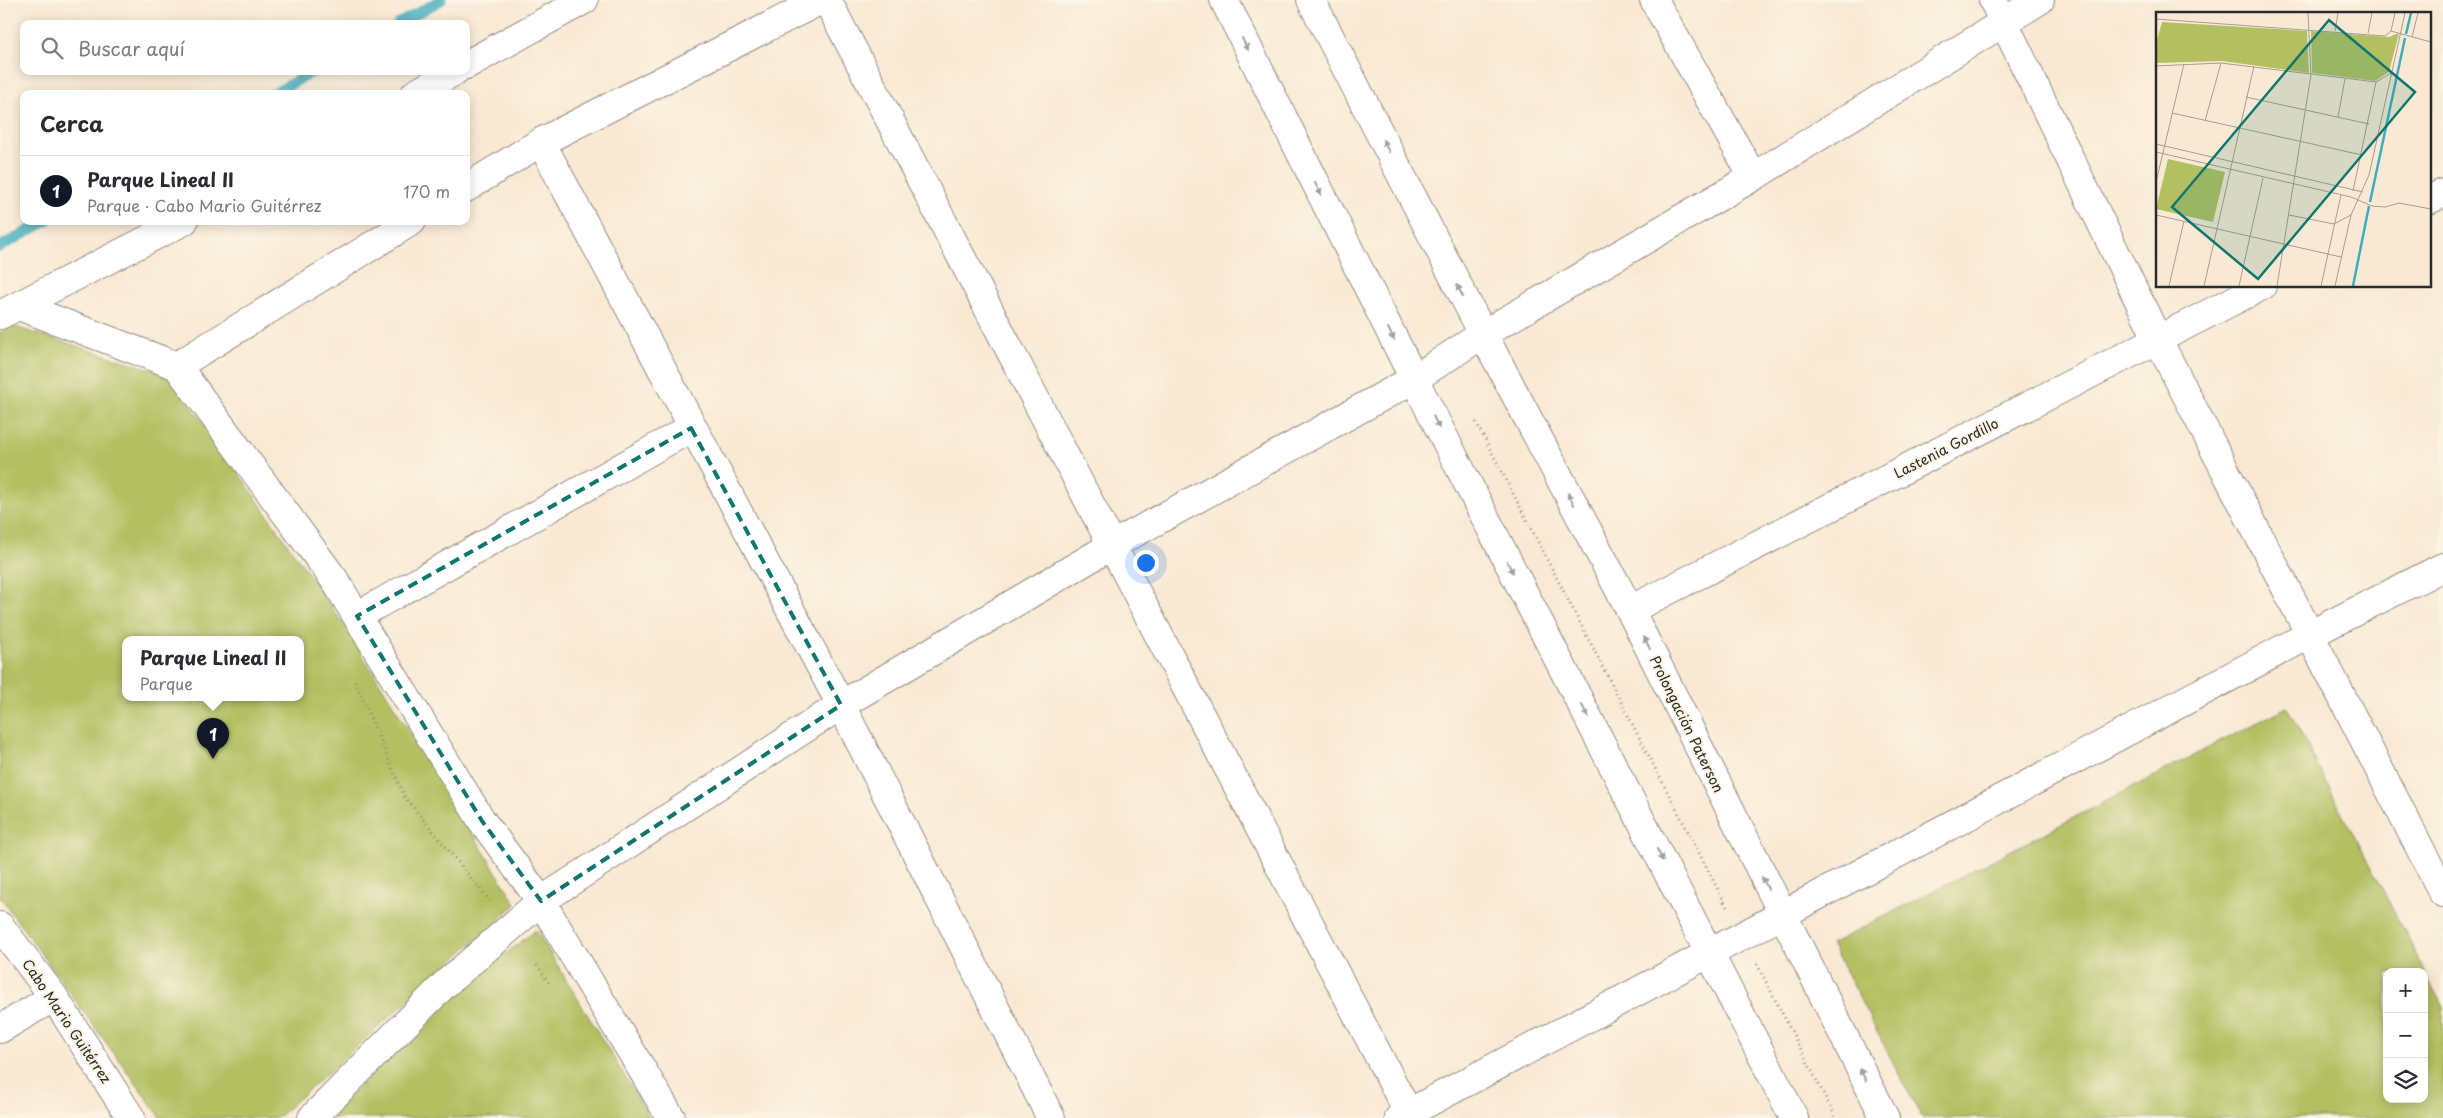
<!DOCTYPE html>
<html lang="es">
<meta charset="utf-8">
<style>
body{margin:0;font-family:"Playpen Sans",sans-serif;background:#f2f2f3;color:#2b2b33}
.controls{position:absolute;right:15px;bottom:15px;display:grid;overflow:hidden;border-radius:10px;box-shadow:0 2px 12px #0003}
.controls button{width:45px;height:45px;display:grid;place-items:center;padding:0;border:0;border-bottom:1px solid #e1e1e2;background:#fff;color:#2b2b33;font:25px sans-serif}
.you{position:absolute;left:1145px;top:562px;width:18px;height:18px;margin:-12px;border:4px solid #fff;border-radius:50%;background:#1a73e8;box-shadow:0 0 0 8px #1a73e833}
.badge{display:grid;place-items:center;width:32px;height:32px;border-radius:50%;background:#111827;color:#fff;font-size:16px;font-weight:700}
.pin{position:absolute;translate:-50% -41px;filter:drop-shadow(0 1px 2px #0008)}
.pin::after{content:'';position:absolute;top:26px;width:18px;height:15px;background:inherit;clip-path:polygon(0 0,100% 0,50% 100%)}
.popup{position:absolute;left:122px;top:636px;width:182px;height:65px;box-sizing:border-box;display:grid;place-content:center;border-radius:10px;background:#fff;filter:drop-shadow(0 1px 4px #0005);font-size:16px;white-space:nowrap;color:#7c7c81}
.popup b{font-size:19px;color:#2b2b33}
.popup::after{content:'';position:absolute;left:50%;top:100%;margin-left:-10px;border:10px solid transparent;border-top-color:#fff}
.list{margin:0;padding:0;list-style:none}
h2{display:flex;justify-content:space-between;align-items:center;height:65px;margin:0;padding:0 20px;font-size:21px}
h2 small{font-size:16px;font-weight:400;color:#7c7c81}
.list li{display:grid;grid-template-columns:32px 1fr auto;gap:15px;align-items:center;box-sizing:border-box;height:70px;padding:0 20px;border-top:1px solid #e1e1e2}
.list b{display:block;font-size:19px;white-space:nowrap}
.list p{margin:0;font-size:16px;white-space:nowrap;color:#7c7c81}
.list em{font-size:16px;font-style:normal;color:#7c7c81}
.icon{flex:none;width:28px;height:28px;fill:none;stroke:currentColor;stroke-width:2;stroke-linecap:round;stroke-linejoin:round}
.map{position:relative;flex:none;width:2443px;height:1118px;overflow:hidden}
.search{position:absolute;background:#fff;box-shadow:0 2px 12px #0003;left:20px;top:20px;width:450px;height:55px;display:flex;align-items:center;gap:12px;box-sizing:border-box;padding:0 18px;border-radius:10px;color:#7c7c81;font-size:19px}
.panel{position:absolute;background:#fff;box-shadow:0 2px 12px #0003;left:20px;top:90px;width:450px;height:135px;border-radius:10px}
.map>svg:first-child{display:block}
.green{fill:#b3c062;stroke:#6f7646;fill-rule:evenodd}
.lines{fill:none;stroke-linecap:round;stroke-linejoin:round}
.stream{stroke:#3facbe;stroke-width:11}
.minor-casing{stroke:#928a80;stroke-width:30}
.tertiary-casing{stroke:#928a80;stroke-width:30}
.path{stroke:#928a80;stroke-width:3;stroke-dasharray:1 4;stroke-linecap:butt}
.minor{stroke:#fff;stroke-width:28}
.tertiary{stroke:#fff;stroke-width:28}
.oneway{fill:#a0a0a0}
.marked{fill:none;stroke:#0f766e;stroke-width:4;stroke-dasharray:10 6;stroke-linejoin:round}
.labels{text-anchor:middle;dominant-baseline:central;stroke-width:4;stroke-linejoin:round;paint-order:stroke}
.street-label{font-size:14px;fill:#2b2b2b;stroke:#fcf5e5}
.inset-river{fill:none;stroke:#3facbe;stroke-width:2.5}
.inset-road{fill:none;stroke:#a79d90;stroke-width:1}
.view{fill:#0f766e;fill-opacity:0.15;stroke:#0f766e;stroke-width:2.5}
.inset-edge{fill:none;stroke:#2b2b2b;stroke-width:2.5}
</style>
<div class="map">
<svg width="2443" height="1118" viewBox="0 0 2443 1118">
<rect width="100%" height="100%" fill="#fcf5e5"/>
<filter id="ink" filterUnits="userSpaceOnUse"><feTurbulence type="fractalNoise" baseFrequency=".02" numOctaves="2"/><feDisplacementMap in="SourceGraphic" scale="10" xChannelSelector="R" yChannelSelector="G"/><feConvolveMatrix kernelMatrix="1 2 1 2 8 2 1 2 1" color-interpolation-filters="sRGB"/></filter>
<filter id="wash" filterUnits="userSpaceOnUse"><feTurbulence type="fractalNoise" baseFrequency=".0096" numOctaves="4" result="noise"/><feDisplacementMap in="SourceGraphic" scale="20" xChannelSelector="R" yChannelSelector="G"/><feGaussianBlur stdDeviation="1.12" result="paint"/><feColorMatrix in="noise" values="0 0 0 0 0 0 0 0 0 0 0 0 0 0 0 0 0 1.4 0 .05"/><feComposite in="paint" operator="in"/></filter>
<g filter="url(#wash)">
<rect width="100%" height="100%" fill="#f9e9d4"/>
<path class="green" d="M12,326L170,375L342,622L516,904L277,1118H161L0,897V332ZM126,640H300V698H126Z
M2287,707L2443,1006V1118H1922L1831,944ZM2387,972H2424V1099H2387Z
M536,930L650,1118H327L454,994Z"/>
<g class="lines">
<path class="stream" d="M398,24L441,0
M273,94L314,71
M0,247L46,221"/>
</g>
</g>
<g filter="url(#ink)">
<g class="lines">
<defs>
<path id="minor" d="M827,0L1411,1118
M1311,0L1483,334L1753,177L2040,0
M1654,0L1753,177
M1993,0L2158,340L2443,893
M541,142L841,705L1051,1118
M466,188L541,142L821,0
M2429,200L2443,193
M19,306L177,366L412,221
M177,366L334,579L482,821L541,901L671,1118
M1630,610L2262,286
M357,616L691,428
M0,926L54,997L131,1118
M0,1029L54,997
M312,1118L444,985L541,901L841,705L1111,546L1414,379L1224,0
M1399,1118L2309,635L2443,567"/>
<path id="tertiary" d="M466,65L584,0
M415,94L455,71
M0,315L184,221
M1794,1118L1414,379L1483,334L1630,610L1885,1118"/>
</defs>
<use href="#minor" class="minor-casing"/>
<use href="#tertiary" class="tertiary-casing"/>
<path class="path" d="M1476,422L1727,907
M355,681L404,796L490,901
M1757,964L1836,1118
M537,965L549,983"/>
<use href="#minor" class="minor"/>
<use href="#tertiary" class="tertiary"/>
</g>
<defs><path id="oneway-solid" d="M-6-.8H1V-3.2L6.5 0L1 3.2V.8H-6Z" transform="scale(1.25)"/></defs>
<g class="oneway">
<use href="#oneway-solid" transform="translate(1245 44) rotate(63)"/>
<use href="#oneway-solid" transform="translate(1386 146) rotate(-117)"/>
<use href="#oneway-solid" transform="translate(1318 189) rotate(63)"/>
<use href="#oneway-solid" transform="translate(1460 291) rotate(-117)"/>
<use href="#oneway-solid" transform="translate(1391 334) rotate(63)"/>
<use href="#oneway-solid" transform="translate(1436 422) rotate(63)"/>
<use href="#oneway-solid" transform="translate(1571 499) rotate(-118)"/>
<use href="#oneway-solid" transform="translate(1510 567) rotate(63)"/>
<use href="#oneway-solid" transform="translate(1647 643) rotate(-116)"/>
<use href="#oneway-solid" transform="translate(1585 711) rotate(63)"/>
<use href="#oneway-solid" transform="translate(1660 855) rotate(63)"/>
<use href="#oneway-solid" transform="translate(1765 883) rotate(-116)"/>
<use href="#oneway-solid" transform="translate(1863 1075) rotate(-117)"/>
</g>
</g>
<path class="marked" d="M691,428L841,705L541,901L482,821L357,616Z"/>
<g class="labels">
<g class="street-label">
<text transform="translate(1946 448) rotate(-27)">Lastenia Gordillo</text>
<text transform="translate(1687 724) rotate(64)">Prolongación Paterson</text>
<text transform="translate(67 1021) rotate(56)">Cabo Mario Guitérrez</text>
</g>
</g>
<g transform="translate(2156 12)">
<rect width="275" height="275" fill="#f9e9d4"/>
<path d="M6,10L151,19L153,61L66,49L0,51V31ZM155,19L233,25L243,21L233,60L219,69L156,61ZM12,147L69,160L57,210L0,197Z" fill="#b3c062"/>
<path class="inset-river" d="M250,22L255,1M214,190L249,26M197,274L213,194"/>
<path class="inset-road" d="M0,7L229,24L235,19M179,19L182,1M235,19L275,30M235,19L239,1M212,21L216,1M256,25L262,1M0,54L65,51L220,70M90,85L213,112M16,101L206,143M182,105L189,67M49,109L65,51M0,132L207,180M0,140L195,185L216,194L229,195L243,191L275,197M0,170L28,52M197,179L220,70L235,61M0,203L185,245M133,203L178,212L195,203M13,274L28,209M48,274L98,54M83,274L107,166M121,274L155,63L152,1M165,274L185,183M179,274L195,203L213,163L249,1"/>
<path class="view" d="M173,8L259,80L102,267L16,195Z"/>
<rect width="275" height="275" class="inset-edge"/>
</g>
</svg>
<div class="controls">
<button>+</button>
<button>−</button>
<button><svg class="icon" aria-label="layers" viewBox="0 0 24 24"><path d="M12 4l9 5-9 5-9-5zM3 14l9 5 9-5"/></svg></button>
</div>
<div class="you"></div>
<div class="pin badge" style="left:213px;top:759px">1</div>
<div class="popup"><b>Parque Lineal II</b>Parque</div>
<div class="search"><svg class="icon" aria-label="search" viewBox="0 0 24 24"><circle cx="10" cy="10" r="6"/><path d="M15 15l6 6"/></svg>Buscar aquí</div>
<section class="panel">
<h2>Cerca<small></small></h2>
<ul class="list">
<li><span class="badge">1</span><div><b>Parque Lineal II</b><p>Parque · Cabo Mario Guitérrez</p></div><em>170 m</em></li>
</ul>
</section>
</div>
